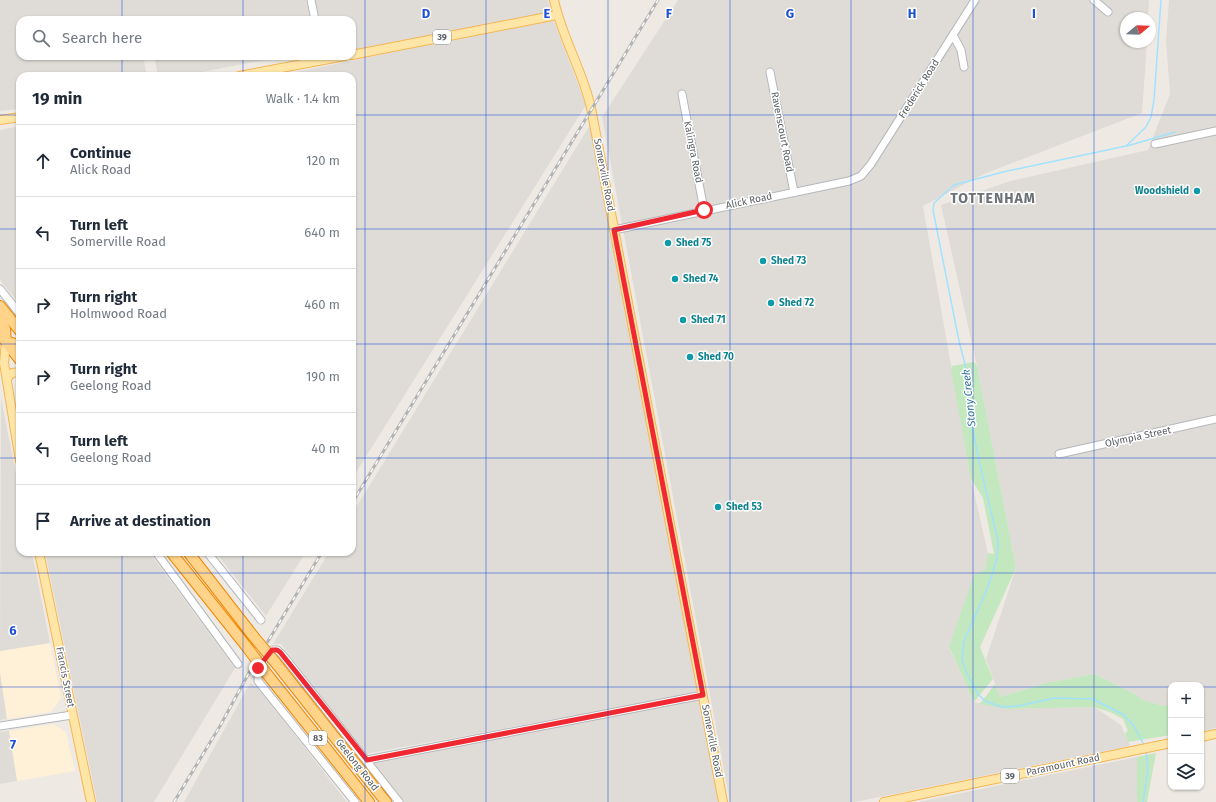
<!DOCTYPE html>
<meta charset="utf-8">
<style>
body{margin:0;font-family:"Fira Sans",sans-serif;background:#f2f2f3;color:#1f2937}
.controls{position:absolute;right:12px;bottom:12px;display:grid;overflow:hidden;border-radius:8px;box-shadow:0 1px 3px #0004}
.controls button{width:36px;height:36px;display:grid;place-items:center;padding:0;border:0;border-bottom:1px solid #e0e1e3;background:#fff;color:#1f2937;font:20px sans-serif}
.compass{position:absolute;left:1120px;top:12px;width:36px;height:36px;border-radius:50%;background:#fff;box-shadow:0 1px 3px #0004;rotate:71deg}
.stop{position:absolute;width:12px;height:12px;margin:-9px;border:3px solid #ef2831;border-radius:50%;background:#fff}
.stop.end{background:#ef2831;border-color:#fff;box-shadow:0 1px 4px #0008}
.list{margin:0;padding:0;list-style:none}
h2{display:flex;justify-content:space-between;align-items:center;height:52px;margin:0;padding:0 16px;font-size:17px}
h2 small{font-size:13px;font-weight:400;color:#747a83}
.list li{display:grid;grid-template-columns:26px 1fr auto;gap:12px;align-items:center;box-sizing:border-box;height:72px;padding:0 16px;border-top:1px solid #e0e1e3}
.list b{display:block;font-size:15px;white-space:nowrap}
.list p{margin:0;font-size:13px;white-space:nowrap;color:#747a83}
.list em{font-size:13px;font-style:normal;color:#747a83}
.icon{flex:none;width:22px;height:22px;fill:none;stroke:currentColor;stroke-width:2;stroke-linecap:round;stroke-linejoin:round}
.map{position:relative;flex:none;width:1216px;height:802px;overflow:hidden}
.search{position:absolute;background:#fff;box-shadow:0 1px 3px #0004;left:16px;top:16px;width:340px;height:44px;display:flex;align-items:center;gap:10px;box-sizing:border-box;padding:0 14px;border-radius:12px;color:#747a83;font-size:15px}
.panel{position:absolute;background:#fff;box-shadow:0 1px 3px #0004;left:16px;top:72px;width:340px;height:484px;border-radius:12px}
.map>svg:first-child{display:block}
.commercial{fill:#fff1d7}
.industrial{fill:#dfdcd7}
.green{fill:#c3e7be}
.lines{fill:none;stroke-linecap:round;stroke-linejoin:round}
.stream{stroke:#a2e2ff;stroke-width:1.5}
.minor-casing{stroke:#b4b7bb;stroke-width:9}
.major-casing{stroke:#f6b554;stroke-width:10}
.highway-casing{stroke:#f18800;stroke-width:12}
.minor{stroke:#fff;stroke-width:7}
.major{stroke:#ffe6a7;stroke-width:8}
.highway{stroke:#ffd389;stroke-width:10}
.rail-casing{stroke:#b2b3b4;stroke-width:3}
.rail{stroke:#fff;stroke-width:1.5;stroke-dasharray:4.5;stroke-linecap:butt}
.highway-bridge-casing{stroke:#f18800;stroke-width:12;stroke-linecap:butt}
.highway-bridge{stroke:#ffd389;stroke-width:10}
.route{stroke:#ef2831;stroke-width:5}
.grid{fill:none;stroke:#1d4ed8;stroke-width:1;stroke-opacity:0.55}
.culture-dot{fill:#0f9aa8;stroke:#fff;stroke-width:1.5}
.labels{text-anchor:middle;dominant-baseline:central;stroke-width:3;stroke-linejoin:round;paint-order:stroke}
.shield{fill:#fff;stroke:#8c9092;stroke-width:1}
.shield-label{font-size:9px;font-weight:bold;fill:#5b6064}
.street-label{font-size:10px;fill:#5b6064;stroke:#fff}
.culture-label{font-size:10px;font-weight:bold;fill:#0d838f;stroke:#fff;text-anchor:start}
.water-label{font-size:11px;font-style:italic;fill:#3778a3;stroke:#fff}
.district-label{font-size:14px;font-weight:bold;letter-spacing:1px;fill:#6c7276;stroke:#fff}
.grid-label{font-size:13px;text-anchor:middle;font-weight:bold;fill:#1d4ed8;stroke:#fff;stroke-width:3;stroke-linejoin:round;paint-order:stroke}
</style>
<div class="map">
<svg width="1216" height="802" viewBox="0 0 1216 802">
<rect width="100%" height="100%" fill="#eeeae3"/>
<path class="commercial" d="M50,643L61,698L51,712L7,719L0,673V651Z
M54,724L66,732L75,771L17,781L9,731Z"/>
<path class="industrial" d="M0,0H306L310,20H20V56H143L147,76H20V109L0,111Z
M314,0H548L552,16L352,55V20H318Z
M678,0H1149L1148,18H1126V42H1147L1142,113L984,174L923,206L971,479L988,553L985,569L949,648L974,702L1007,709L1094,707L1121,725L1130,746L855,802H730L602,117Z
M1169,0H1216V728L1201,732V685H1171V704L1163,706L1141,699L1135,694L1095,674L1046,683L1000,697L986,659L1016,568L977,366L941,205L1010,181L1148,150L1170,94L1166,41Z
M553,19L586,105L352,479V76H277Z
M154,56H284L182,76H158Z
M590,125L698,693L365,754L281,644H273L329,552H352V514Z
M20,126V305L0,280V130Z
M1,398L20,495V552H32L50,643L0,651Z
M45,552H149L235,668L154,802H97Z
M215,552H306L266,616Z
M0,673L7,719L0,720Z
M250,683L258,687L347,802H184Z
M698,698L719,802H404L371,761Z
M9,731L17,781L0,784V732Z
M1137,757V802H918Z"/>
<path class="green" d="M974,362L977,366L1016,568L980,647L993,679L974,702L949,647L974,575L985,569L988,553L994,554L983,498L971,479L951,369L952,366Z
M1095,674L1135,694L1141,699L1163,706L1171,704V735L1128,742L1125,733L1128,731L1123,719L1110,712L1094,707L1007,709L980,704L995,684L1000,697L1046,683Z
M1156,753L1147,802H1137V757Z"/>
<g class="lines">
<path class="stream" d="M1127,146L1175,132
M1144,745L1134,726L1124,715L1093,699L1055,698L1018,706L1002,707L985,701L978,694L966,672L962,659L964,641L988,587L997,559L998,541L980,465L971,422L969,380L959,341L933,210L934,203L954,185L1003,172L1126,146L1146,127L1151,117L1154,100L1161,0
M1143,802L1148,770L1146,751"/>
<defs>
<path id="minor" d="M311,0L315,20
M1094,0L1108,12
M953,35L961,50L964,67
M770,72L794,192
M682,94L704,210
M1155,144L1216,131
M614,230L849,181L861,176L871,164L975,0
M0,289L20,314
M1059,454L1216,419
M156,552L238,664
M207,552L261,620
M0,726L72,715
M367,760L703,695
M355,802L258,681V668L272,650H277L282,654L399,802"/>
<path id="major" d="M554,0C562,38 583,71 591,108L723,802
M352,55L557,15
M239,76L345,56
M0,120L20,117
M6,342L4,363L20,461
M7,378L12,373L20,372
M39,552L91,802
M1201,737L1216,734
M884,802L1171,743"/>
<path id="highway" d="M0,306L20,331
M0,319L5,329L6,342
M0,334L20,360
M6,341L20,346
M171,552L246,646
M188,552L254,637
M275,662L386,802
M267,674L369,802"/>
</defs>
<use href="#minor" class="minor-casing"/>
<use href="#major" class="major-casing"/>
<use href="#highway" class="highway-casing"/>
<use href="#minor" class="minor"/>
<use href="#major" class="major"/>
<use href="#highway" class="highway"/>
<defs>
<path id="rail" d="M352,503L658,0
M174,802L220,726L250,671L322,552"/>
</defs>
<use href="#rail" class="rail-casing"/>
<use href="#rail" class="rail"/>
<defs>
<path id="highway-bridge" d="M254,637L275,662
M246,646L267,674"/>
</defs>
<use href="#highway-bridge" class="highway-bridge-casing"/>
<use href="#highway-bridge" class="highway-bridge"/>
</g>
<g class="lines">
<path class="route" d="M258,668L272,650H277L280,652L367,760L703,695L614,230L704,210"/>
</g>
<path class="grid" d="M122,0V20M243,0V20M365,0V802M486,0V802M608,0V802M730,0V802M851,0V802M973,0V802M1094,0V802M122,56V76M243,56V76M0,115H20M352,115H1216M0,229H20M352,229H1216M0,344H20M352,344H1216M0,458H20M352,458H1216M122,552V802M243,552V802M0,573H1216M0,687H1171M1201,687H1216"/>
<g class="culture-dot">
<circle cx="1197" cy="191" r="4"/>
<circle cx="668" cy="243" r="4"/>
<circle cx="763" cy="261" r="4"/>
<circle cx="675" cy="279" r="4"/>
<circle cx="771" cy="303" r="4"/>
<circle cx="683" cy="320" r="4"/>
<circle cx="690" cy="357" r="4"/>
<circle cx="718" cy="507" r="4"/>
</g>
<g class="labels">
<g class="shield">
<rect x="433" y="30" width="18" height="14" rx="3"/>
<rect x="309" y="731" width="18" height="14" rx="3"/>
<rect x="1001" y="769" width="18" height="14" rx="3"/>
</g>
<g class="shield-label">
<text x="442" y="37">39</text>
<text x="318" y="738">83</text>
<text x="1010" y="776">39</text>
</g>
<g class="street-label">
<text transform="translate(919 89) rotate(-58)">Frederick Road</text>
<text transform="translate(782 132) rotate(79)">Ravenscourt Road</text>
<text transform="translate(693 152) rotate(79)">Kalingra Road</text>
<text transform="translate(604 175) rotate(79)">Somerville Road</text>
<text transform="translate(749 201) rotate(-12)">Alick Road</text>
<text transform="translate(1138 437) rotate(-12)">Olympia Street</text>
<text transform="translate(65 677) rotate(79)">Francis Street</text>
<text transform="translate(712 741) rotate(79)">Somerville Road</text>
<text transform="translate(357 765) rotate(52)">Geelong Road</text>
<text transform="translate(1063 765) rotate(-12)">Paramount Road</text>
</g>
<g class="culture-label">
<text x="1189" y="191" text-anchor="end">Woodshield</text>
<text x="676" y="243">Shed 75</text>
<text x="771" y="261">Shed 73</text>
<text x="683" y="279">Shed 74</text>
<text x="779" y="303">Shed 72</text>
<text x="691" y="320">Shed 71</text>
<text x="698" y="357">Shed 70</text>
<text x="726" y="507">Shed 53</text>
</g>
<g class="water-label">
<text transform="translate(969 398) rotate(-96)">Stony Creek</text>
</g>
<g class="district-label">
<text x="993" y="198">TOTTENHAM</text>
</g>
</g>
<g class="grid-label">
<text x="426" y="18">D</text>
<text x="547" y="18">E</text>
<text x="669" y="18">F</text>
<text x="790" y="18">G</text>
<text x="912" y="18">H</text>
<text x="1034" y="18">I</text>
<text x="13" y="635">6</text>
<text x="13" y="749">7</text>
</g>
</svg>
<div class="controls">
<button>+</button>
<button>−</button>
<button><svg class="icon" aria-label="layers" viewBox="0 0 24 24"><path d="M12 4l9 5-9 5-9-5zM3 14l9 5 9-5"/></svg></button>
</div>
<svg class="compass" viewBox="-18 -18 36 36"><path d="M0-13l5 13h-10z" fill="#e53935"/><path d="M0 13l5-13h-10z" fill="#747a83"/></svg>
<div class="stop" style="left:704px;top:210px"></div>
<div class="stop end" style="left:258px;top:668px"></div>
<div class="search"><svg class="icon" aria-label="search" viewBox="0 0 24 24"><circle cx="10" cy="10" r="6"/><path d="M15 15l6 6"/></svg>Search here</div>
<section class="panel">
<h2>19 min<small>Walk · 1.4 km</small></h2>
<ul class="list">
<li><svg class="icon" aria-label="ahead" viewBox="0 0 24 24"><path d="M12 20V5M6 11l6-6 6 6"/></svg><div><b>Continue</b><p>Alick Road</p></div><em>120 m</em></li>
<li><svg class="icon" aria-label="left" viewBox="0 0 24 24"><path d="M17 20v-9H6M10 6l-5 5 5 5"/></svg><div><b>Turn left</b><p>Somerville Road</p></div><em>640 m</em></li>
<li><svg class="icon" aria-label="right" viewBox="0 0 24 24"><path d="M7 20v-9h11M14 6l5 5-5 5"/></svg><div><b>Turn right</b><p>Holmwood Road</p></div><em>460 m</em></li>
<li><svg class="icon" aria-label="right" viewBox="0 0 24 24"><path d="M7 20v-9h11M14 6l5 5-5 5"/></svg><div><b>Turn right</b><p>Geelong Road</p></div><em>190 m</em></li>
<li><svg class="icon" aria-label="left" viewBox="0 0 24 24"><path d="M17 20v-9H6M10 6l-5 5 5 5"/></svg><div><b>Turn left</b><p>Geelong Road</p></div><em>40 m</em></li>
<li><svg class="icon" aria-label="arrive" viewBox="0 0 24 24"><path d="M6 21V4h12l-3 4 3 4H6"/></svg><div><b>Arrive at destination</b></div></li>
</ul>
</section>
</div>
